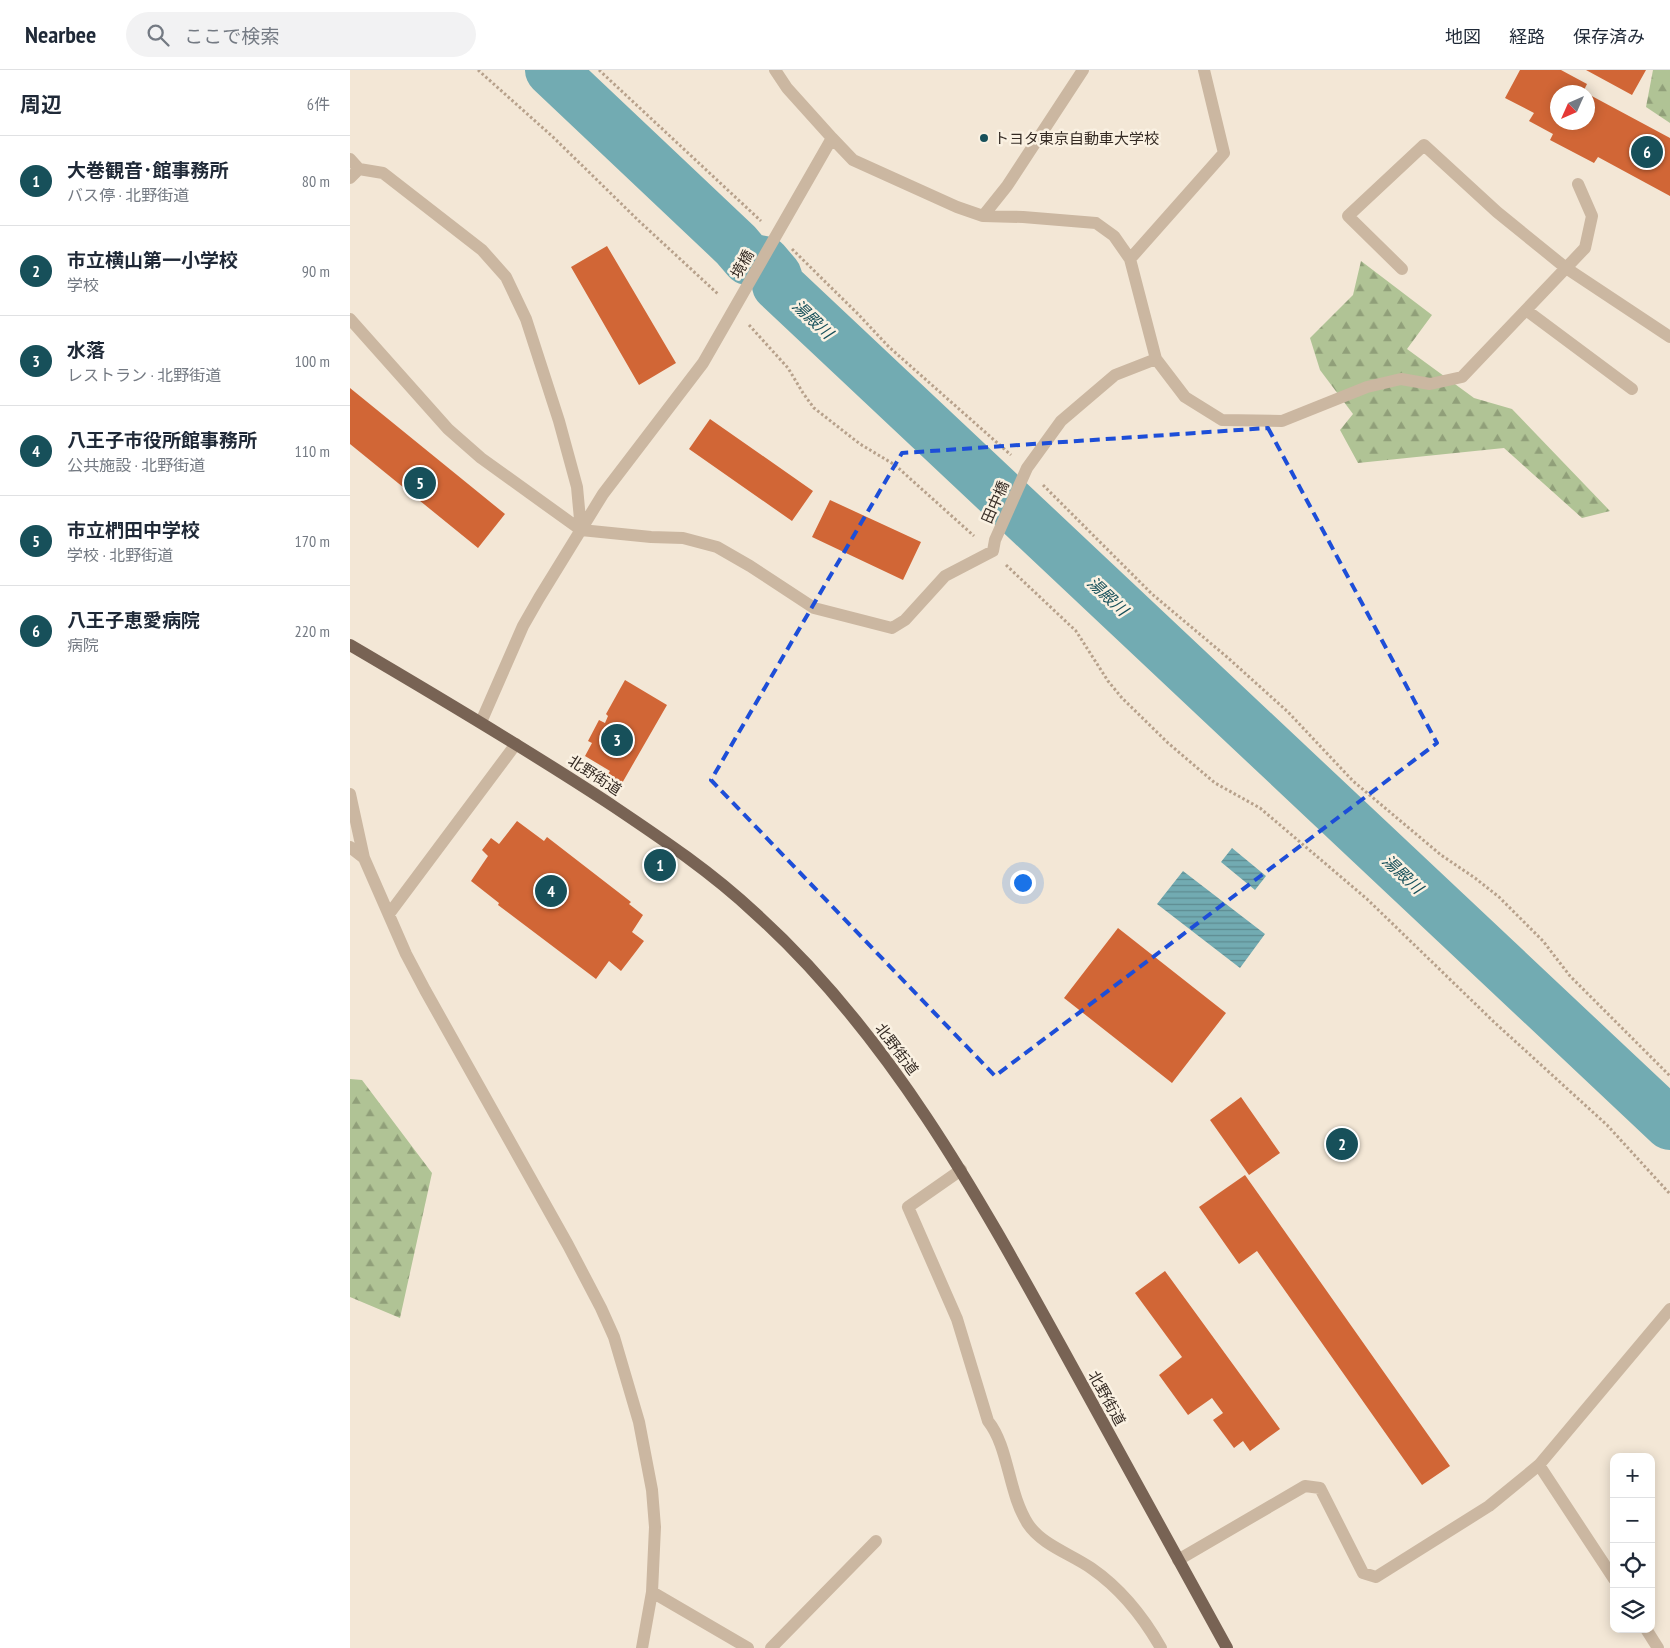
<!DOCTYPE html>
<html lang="ja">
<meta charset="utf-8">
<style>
body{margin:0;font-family:"PT Sans Narrow","Noto Sans JP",sans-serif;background:#f2f2f3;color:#1f2937}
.controls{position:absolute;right:15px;bottom:15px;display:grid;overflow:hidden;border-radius:10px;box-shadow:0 2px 12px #0003}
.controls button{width:45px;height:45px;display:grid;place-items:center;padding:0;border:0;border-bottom:1px solid #e0e1e3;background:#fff;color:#1f2937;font:25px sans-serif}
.compass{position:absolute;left:1200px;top:15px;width:45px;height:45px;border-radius:50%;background:#fff;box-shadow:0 2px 12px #0003;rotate:225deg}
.you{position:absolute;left:672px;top:812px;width:18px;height:18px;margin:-12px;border:4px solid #fff;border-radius:50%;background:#1a73e8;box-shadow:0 0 0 8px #1a73e833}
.badge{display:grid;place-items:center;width:32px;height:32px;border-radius:50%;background:#17505a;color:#fff;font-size:16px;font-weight:700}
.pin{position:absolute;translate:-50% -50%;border:2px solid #fff;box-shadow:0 1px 5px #0006}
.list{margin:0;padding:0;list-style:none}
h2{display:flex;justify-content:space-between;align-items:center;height:65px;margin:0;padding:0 20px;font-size:21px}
h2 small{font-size:16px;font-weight:400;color:#747a83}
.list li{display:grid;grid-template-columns:32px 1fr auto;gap:15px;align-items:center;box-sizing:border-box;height:90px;padding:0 20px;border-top:1px solid #e0e1e3}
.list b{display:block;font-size:19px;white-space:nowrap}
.list p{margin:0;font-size:16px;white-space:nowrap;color:#747a83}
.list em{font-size:16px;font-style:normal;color:#747a83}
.icon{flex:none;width:28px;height:28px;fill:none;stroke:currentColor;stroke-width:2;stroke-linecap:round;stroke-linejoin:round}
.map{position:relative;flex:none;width:1320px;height:1578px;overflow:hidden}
header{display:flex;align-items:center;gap:30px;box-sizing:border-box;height:70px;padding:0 25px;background:#fff;border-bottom:1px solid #e0e1e3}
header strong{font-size:24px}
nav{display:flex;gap:28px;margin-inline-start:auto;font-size:18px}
.search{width:350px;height:45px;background:#f2f2f3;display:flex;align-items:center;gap:12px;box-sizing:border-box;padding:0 18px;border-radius:28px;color:#747a83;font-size:19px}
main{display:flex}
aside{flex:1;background:#fff}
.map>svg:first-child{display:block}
.forest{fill:url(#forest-firs)}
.water{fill:url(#water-rules)}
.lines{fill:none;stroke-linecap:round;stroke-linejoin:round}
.river{stroke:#72abb2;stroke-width:52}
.building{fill:#d16636}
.path{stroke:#b7a18b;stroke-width:3;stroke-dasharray:2.5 2.5;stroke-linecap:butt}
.minor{stroke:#cbb7a1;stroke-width:12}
.major{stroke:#786354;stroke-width:12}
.marked{fill:none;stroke:#1d4ed8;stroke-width:4;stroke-dasharray:10 6;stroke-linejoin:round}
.poi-dot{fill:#17505a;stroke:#faf1e2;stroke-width:2}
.labels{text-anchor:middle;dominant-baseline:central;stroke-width:5;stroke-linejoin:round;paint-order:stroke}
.poi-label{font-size:15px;fill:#352b24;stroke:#faf1e2;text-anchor:start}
.street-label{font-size:15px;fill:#352b24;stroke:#faf1e2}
.water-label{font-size:16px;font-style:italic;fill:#17505a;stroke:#faf1e2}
</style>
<header>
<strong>Nearbee</strong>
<div class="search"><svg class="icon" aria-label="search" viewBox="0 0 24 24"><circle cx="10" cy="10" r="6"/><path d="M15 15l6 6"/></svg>ここで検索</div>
<nav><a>地図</a><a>経路</a><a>保存済み</a></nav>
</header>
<main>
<aside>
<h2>周辺<small>6件</small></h2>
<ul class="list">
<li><span class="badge">1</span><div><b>大巻観音･館事務所</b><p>バス停 · 北野街道</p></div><em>80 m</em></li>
<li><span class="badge">2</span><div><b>市立横山第一小学校</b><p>学校</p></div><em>90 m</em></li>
<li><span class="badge">3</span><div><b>水落</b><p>レストラン · 北野街道</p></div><em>100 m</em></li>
<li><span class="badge">4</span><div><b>八王子市役所館事務所</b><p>公共施設 · 北野街道</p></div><em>110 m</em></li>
<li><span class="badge">5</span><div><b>市立椚田中学校</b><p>学校 · 北野街道</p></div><em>170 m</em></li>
<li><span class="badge">6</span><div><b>八王子恵愛病院</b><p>病院</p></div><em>220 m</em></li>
</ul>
</aside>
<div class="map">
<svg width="1320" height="1578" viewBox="0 0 1320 1578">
<defs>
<pattern id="forest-firs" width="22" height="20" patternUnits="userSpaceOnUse" patternTransform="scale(1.25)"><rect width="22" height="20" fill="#b0c395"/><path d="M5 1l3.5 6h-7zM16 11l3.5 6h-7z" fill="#909f79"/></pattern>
<pattern id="water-rules" width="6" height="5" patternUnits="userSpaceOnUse" patternTransform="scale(1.25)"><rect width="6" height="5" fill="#72abb2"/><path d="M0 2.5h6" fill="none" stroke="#5e8b91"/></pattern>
</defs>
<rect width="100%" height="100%" fill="#f3e7d6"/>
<path class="forest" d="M1303,0H1320V53L1296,37Z
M1011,191L1082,245L1057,279L1124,328L1162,339L1260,441L1232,448L1154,378L1008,393L990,360L1003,344L970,300L960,268L1003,225Z
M0,1009L12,1010L82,1103L50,1248L0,1227Z"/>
<path class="water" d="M882,778L916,806L905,820L871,792Z
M833,801L915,864L890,898L807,834Z"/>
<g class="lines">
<path class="river" d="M201,0L386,175L398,189L414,192L426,206L428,215L1320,1054"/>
</g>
<path class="building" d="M1170,0H1211L1237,14L1233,22H1208V52H1238V24L1320,68V126L1248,87L1244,93L1200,70L1203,64L1179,51L1184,43L1155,28Z
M1236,0H1296L1282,25Z
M257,176L326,293L289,315L221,197Z
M0,318L155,444L128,478L0,374Z
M360,349L463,421L442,451L339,379Z
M480,430L571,472L553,510L462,467Z
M275,610L317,635L271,715L256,707L260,701L235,686L242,673L238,671L249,650L255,653L258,646L256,644Z
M167,751L194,771L197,767L281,832L279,834L293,845L282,862L294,871L271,901L259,891L246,909L148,835L149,833L121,811L138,786L132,780L141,768L149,774Z
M768,858L876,943L822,1013L714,928Z
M891,1027L930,1083L899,1105L860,1050Z
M895,1105L1100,1396L1072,1415L907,1181L889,1194L849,1137Z
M815,1201L930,1359L900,1381L893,1371L884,1378L863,1350L873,1343L862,1328L838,1345L809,1305L832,1287L785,1223Z"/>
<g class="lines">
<path class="path" d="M128,0L203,67L289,151L368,224
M249,0L411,151
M442,179L508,244L539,277L661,385
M399,255L438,298L453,323L464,338L510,374L545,395L624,466
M693,415L802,524L877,587L938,642L1003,711L1091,785L1125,808L1149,827L1193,871L1220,906L1320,1006
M656,495L726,561L758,611L772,628L818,673L865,713L910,738L1017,829L1144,952L1257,1055L1320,1124"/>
<path class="minor" d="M425,0L437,18L482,68
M0,89L9,99L0,108
M9,99L33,103L132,180L156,207L176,249L209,351L227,417L231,460
M633,146L657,116L733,0
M780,189L874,83L854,0
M1052,199L998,146L1074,75L1147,142L1216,198L1320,267
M1176,240L1282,319
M0,249L98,359L131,388L231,460L301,467L333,468L367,477L400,496L464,538L542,558L555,550L595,506L643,481L645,470L677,398L711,351L765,305L806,289
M131,652L173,556L189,528L253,424L353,293L482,68L503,90L607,137L633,146L673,147L746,153L764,166L780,189L806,289L835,327L872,350L932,351L1017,317L1051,309L1080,314L1112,307L1235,178L1242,146L1228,114
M0,724L14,788
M0,777L14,788L56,884L75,920L218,1175L251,1238L264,1267L289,1352L302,1420L305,1457L302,1522L292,1578
M39,844L166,674
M611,1100L558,1137L607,1249L638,1351C659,1377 658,1423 678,1454C692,1475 721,1484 741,1498C770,1518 794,1548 811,1578
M1189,1395L1264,1509
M828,1490L955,1416L970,1418L1013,1503L1026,1507L1139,1436L1189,1395L1320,1239
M302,1522L398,1578
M1296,1559L1308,1578
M421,1578L526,1471"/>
<path class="major" d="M0,575C87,626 173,677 257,732C309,767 359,800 405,843C538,963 626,1122 712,1278C767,1378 822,1478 877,1578"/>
</g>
<path class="marked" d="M918,358L1087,673L645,1006L361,710L552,383Z"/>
<circle class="poi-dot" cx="634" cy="68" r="5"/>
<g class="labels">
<g class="poi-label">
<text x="644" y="68">トヨタ東京自動車大学校</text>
</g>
<g class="street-label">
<text transform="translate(392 194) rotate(-60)">境橋</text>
<text transform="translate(645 432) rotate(-66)">田中橋</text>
<text transform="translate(245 705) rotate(33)">北野街道</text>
<text transform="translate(547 979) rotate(53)">北野街道</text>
<text transform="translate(757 1328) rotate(61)">北野街道</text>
</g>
<g class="water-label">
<text transform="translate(463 249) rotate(43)">湯殿川</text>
<text transform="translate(758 526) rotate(43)">湯殿川</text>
<text transform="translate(1053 804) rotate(43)">湯殿川</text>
</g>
</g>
</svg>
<div class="controls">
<button>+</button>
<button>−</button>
<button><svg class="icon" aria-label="locate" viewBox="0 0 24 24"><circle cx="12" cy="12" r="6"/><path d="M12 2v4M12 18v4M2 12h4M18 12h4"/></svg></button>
<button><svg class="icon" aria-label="layers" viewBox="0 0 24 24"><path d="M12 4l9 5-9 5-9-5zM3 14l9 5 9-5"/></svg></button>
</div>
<svg class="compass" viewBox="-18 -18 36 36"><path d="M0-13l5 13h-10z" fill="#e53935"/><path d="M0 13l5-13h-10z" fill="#747a83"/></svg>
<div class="you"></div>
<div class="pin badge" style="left:310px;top:795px">1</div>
<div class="pin badge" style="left:992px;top:1074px">2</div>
<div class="pin badge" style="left:267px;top:670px">3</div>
<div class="pin badge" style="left:201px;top:821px">4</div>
<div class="pin badge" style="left:70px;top:413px">5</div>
<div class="pin badge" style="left:1297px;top:82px">6</div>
</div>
</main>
